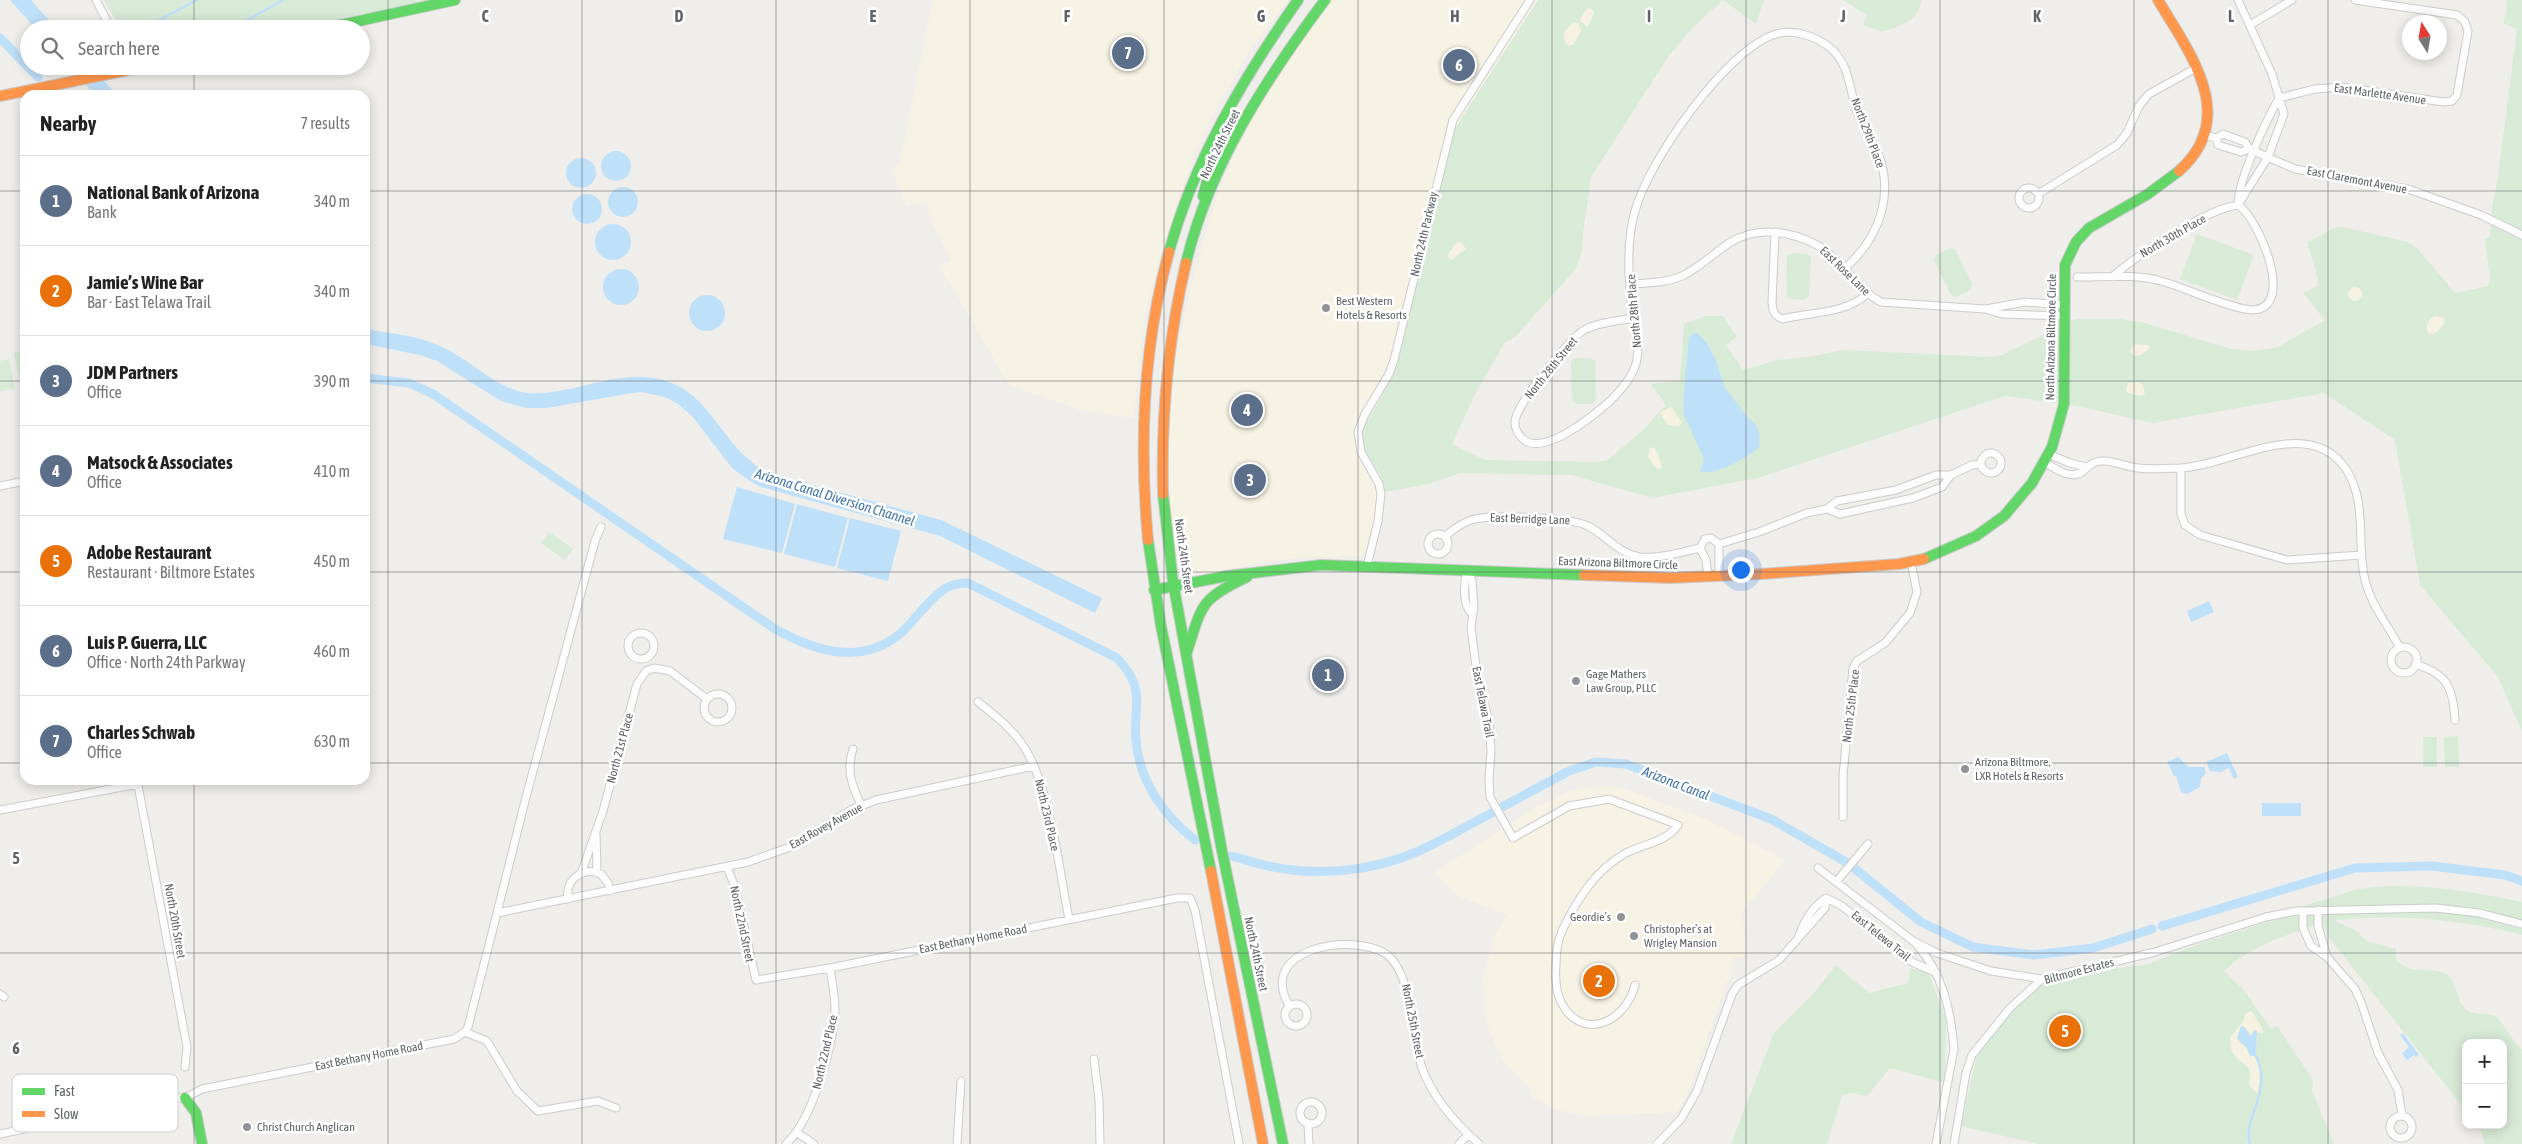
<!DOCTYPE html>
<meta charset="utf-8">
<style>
body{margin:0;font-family:"Asap Condensed",sans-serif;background:#f6f6f6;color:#222}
.controls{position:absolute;right:15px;bottom:15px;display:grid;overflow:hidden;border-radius:10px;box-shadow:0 2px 12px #0003}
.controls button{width:45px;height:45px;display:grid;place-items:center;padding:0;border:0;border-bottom:1px solid #e0e0e0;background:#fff;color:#222;font:25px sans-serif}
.compass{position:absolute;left:2402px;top:15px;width:45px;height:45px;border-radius:50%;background:#fff;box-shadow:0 2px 12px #0003;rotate:349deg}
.you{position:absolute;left:1740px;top:569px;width:18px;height:18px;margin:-12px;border:4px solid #fff;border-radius:50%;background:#1a73e8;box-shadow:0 0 0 8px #1a73e833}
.badge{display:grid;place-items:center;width:32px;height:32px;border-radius:50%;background:#919496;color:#fff;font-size:16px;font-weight:700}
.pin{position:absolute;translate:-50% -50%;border:2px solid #fff;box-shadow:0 1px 5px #0006}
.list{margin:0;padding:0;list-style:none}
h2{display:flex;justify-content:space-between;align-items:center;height:65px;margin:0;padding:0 20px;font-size:21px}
h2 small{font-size:16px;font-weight:400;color:#767676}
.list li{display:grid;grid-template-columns:32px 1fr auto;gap:15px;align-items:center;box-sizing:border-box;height:90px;padding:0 20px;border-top:1px solid #e0e0e0}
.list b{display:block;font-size:19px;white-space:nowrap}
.list p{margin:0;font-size:16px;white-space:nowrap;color:#767676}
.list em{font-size:16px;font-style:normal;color:#767676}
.icon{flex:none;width:28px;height:28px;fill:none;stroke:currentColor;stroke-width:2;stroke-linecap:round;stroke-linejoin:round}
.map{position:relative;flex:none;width:2522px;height:1144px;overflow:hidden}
.search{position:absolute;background:#fff;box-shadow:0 2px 12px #0003;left:20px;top:20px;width:350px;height:55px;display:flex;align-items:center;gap:12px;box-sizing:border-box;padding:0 18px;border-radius:28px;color:#767676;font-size:19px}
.panel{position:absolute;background:#fff;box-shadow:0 2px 12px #0003;left:20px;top:90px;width:350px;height:695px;border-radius:15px}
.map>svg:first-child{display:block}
.commercial{fill:#f7f3e4}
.green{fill:#d8ebd6}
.sand{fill:#f6f1e1}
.water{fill:#bfe0f9}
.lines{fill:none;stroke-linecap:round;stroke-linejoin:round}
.stream{stroke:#bfe0f9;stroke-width:2.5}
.canal{stroke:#bfe0f9;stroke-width:9}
.street-casing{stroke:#cbcccc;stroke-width:9}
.fast-casing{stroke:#cacacb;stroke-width:12}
.slow-casing{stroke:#cacacb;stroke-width:12}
.street{stroke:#fdfcfc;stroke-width:7}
.fast{stroke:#63d668;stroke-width:10}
.slow{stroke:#ff974d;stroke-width:10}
.grid{fill:none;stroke:#5f6368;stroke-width:1;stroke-opacity:0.55}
.poi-dot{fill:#919496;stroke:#fff;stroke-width:2}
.labels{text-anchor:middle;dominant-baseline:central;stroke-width:5;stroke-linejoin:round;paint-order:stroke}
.street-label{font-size:12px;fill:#5f6368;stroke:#fff}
.poi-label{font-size:12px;fill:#5f6368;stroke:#fff;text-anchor:start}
.water-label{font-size:14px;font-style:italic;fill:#4174aa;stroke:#fff}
.key{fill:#fff;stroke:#cfd0d2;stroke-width:1}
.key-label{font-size:14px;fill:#5f6368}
.grid-label{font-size:16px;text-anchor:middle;font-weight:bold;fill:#5f6368;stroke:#fff;stroke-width:5;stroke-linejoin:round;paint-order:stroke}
</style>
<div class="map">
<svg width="2522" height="1144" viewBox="0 0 2522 1144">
<rect width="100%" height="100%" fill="#efeeea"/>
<path class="commercial" d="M933,0H1288L1248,52L1216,109L1192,159L1163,247L1145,315L1133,418L1080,410L1009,385L940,266L951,260L931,220L928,202L906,206L892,169L900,164Z
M1334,0H1538L1452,133L1407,326L1378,385L1361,413L1354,433L1357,453L1374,482L1377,498L1376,513L1366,552L1364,555L1359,556L1308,557L1269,561L1201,575L1186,573L1176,560L1171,521L1168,444L1174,363L1191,287L1213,208L1233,156L1251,120L1301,41Z
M1597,786L1622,788L1703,818L1785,860L1741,913L1746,940L1745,956L1735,957L1688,1093L1677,1112L1585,1116L1555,1109L1530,1096V1087L1502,1060L1487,1025L1483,980L1495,935L1507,915L1458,896L1435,872L1537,807L1570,791Z"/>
<path class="green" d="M104,0H430L295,29H121Z
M1538,0H1723L1692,28L1668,57L1591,177L1583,232L1582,252L1575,270L1515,337L1505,342L1475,394L1452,444L1485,460L1598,462L1608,460L1645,428L1666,405L1651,384L1680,381L1684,324L1706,316H1723L1737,337L1726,345L1743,370L1778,360L1808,357L1843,350L1991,357L2002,355L2075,319H2120L2145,323L2231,349L2253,351L2276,348L2325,320L2303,293L2318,286C2320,279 2310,251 2307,243L2338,226L2408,242L2417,248L2455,293L2488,286L2490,279L2485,239L2490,237L2492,209L2498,176L2517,29L2504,24L2507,0H2522V732L2498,677L2420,585L2395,440L2324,393L2153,423L2072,405L2005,396L1758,478L1652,498L1571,475L1460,473L1429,484L1385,492L1380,474L1365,453L1363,433L1365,425L1382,396L1398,361L1452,133Z
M1723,0H1764L1756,24Z
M1843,0H1921C1919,22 1900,26 1882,32L1863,25L1867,15Z
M2197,234L2254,255L2237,300L2180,279Z
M1950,248L1955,249L1972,284L1970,290L1956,297L1951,295L1934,260L1936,255Z
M1792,253L1807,254L1811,257L1809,296L1805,300L1789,299L1786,295L1787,256Z
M25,351V392L22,393L14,353Z
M1575,358H1590L1595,361L1596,399L1592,404H1576L1572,401L1571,362Z
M9,359L15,389L0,391V361Z
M549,532L573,549L565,560L541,543Z
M2458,736L2459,767H2445L2444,737Z
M2423,737H2437V767H2423Z
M2385,886C2431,885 2477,892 2522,902V935C2470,922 2420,916 2366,918C2355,919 2346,918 2335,921L2355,930L2367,941L2396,949L2395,957C2406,977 2427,965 2444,973C2457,979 2455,996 2463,1006C2472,1018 2484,1011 2495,1016C2502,1019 2511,1041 2522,1049V1144H2484L2482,1132L2477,1125H2503V1043H2466V1111L2328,936L2323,923C2287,935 2252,945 2224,971L2244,990L2271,1029L2277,1026L2313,1080L2312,1091L2334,1144H2038L1961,1126L1977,1056L2005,1015L2042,979L2148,964L2202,943L2277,919L2307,905L2358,889Z
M1836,965L1869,993L1908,983L1910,968L1928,972L1946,1019L1945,1083L1890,1068L1867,1096L1851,1093L1842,1096L1827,1144H1731L1774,1033L1814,993Z"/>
<path class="sand" d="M1588,8L1592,9L1594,13L1588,27L1580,21L1583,13Z
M1574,23H1578L1581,30L1574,44L1569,46C1559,38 1565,28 1574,23Z
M1461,242L1466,249L1452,260L1448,258L1449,252L1456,243Z
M2348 294a7 7 0 1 1 14 0a7 7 0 1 1-14 0Z
M2434,316L2443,317L2445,323C2440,328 2437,336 2428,333C2425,326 2428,320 2434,316Z
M2136,344L2148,345L2150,348L2141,355L2134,356L2130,351L2133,345Z
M2137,382L2142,384L2145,393L2142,396L2128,393L2126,390L2128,383Z
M1671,407L1682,422L1680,426L1667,425L1660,412Z
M1650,447L1656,449L1662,467L1660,470L1655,467L1648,457Z
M2252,1011L2264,1032L2260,1033L2254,1030L2251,1036L2245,1027L2241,1026L2239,1041L2247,1048L2249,1054L2255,1056C2261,1070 2261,1079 2257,1094L2249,1085C2254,1061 2243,1069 2233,1053C2230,1049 2231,1042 2230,1037L2243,1022L2246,1013Z"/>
<path class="water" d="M10,0H31L57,29H36Z
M70,66H90L117,95H95Z
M601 166a15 15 0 1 1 30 0a15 15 0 1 1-30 0Z
M566 173a15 15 0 1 1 30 0a15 15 0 1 1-30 0Z
M608 202a15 15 0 1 1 30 0a15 15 0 1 1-30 0Z
M572 209a15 15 0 1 1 30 0a15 15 0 1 1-30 0Z
M595 242a18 18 0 1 1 36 0a18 18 0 1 1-36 0Z
M603 287a18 18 0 1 1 36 0a18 18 0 1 1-36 0Z
M689 313a18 18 0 1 1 36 0a18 18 0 1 1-36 0Z
M365,328C377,332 390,332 402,335C421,338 439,344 455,354C478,367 501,390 528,393C575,396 620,366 666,381C713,395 723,451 769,473L941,520L1102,598L1095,613L940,536L761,487L750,481L732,468L692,416L677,403L664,397L642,392L632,393L547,408H526L501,401L437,361L420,355L365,344Z
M1696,332L1707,343L1717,363L1724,386L1747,417L1756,425L1759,433V447C1749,457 1714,477 1700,471L1704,459L1684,415L1683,402L1689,337Z
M737,487L795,504L782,553L723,539Z
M797,504L848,518L835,567L784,554Z
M850,518L901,531L888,581L837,568Z
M2209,601L2214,612L2191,622L2187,611Z
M2227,753L2238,777L2234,779L2229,768L2221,772L2210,771L2206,762Z
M2178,757L2189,767H2204L2206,773L2201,778L2200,787L2187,794L2181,792L2176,776H2174L2167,762Z
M2262,803H2301V816H2262Z
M2241,1026L2245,1028L2251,1036L2254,1030L2257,1031L2256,1056H2250L2247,1048L2237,1038Z
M2403,1033L2419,1055L2416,1057L2414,1055L2407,1060L2402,1053L2409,1047L2400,1035Z"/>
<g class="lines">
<path class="stream" d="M142,29L197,0
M218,29L246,21L283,0
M2250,1144C2241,1122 2274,1091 2256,1056"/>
<path class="canal" d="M0,38L38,77
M365,378L409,383L433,394L775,629C815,651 860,666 900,634C909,626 916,616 924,608C938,593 946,583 968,583L1117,658C1147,690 1133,702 1136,740C1139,781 1164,816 1195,840
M1502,807L1569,771L1596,762L1626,764L1771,819L1846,862
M1231,856C1247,860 1263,866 1279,868C1322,876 1374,870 1414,853C1440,842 1466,826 1492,813
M1854,868L1921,922L1973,947L2034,955L2093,948L2152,929
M2162,926L2355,868L2432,866L2505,875L2522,881"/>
<defs>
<path id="street" d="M96,0L111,29
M2250,25L2292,0
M2279,98L2315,89L2342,87L2443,102L2452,101L2457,95L2468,31L2465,22L2457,15L2355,0
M2205,135L2216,138L2223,134L2245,142L2249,149L2295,169L2408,189L2481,215L2522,235
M2216,138L2218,145L2241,152L2249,149
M2019 198a10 10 0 1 1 20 0a10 10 0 1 1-20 0Z
M2038,194L2117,145L2127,133L2139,106L2149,94L2198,67
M2238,204C2238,180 2266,121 2279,98
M1775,232L1772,303C1773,312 1774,316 1783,319C1810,312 1846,314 1867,294
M2077,277C2104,277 2136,274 2161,281C2183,287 2234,310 2253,310C2297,308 2258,217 2238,205
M2112,277C2136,256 2208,208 2238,205L2268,157L2284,114L2272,74L2238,0
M1630,284C1647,283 1666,283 1682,276C1700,267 1713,254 1729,243C1755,227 1786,230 1813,243C1841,256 1854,288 1881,302L1985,309L2002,314L2064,316
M1986,309L2025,302L2064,305
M1634,318C1618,321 1599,322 1584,330C1569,339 1514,406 1515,423C1515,428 1518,434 1521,437C1540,460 1593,416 1609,402C1651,361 1636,349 1631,299C1628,271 1627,238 1635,211C1648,162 1726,49 1776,34C1794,29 1815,36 1829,47C1850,63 1849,89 1857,112C1861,123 1868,133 1874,144C1897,190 1881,237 1844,269
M1981 463a10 10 0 1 1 20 0a10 10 0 1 1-20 0Z
M2048,454L2070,463L2086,467
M2044,462C2054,468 2070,480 2082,472C2088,467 2092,462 2101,461C2114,460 2126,467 2138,468C2152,470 2166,468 2180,468C2231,466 2308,413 2346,469C2368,503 2356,544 2365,580C2371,605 2388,625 2400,648
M2181,468V514L2185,525L2200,535L2287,560L2362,555
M0,486L25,481
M1827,509L1837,501L1896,490L1936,475H1951L1972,465L1981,464
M1428 544a10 10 0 1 1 20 0a10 10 0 1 1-20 0Z
M1445,536C1453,530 1461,523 1471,520C1491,514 1570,517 1588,526C1606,535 1618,553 1639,557C1659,559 1681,552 1700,548
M1719,544L1759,532L1807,513L1827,509L1840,514L1913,498L1942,487L1951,475
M1367,566L1378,521L1381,494L1379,484L1361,452L1358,432L1365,414L1389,374L1394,360L1453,120L1530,0
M1467,571L1472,580L1474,607L1471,627L1478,682L1489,721L1491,750L1489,779L1490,797L1513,838L1569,806L1609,799L1678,825C1667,842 1643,844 1626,853C1595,870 1576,901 1562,931C1557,942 1556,953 1556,965C1555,977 1556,991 1561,1002C1582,1043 1626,1022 1635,985
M1467,571C1464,583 1462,603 1471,613
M1708,577L1706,560L1700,548L1705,539L1711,538L1719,544V576
M628 646a13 13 0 1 1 26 0a13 13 0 1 1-26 0Z
M2391 660a13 13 0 1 1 26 0a13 13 0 1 1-26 0Z
M2415,664C2448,674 2453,688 2455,720
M704 708a14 14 0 1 1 28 0a14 14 0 1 1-28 0Z
M978,702C996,716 1014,730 1026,750C1051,793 1059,870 1069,919
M853,749C846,770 852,786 861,805
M137,780L187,1047L185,1067
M0,810L138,784
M1843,817V776L1853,668L1857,661L1885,643L1910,613L1917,592L1911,562
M596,833L597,872
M727,867L735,887L756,980L830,968L1177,898H1190L1195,910L1239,1144
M1818,868L1913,941L1937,953L1991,971L2042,979
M581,874L603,811L637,684L646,671L654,668L670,671L707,699
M1836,882L1868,844
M1826,898L1842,906L1912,962L1937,973
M568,899C565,879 583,866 601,874L608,883L610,891
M2318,910V926L2327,957
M2303,911V928L2311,946L2327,957L2355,989L2361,1002L2378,1053L2398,1090L2402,1115
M497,913L525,801L595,541L601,527
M1799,936C1804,921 1812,907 1826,898
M1917,945C1943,974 1951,1011 1954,1049L1936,1144
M0,994L4,997
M1285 1015a11 11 0 1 1 22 0a11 11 0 1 1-22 0Z
M1290,1007C1254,948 1353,932 1386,954C1413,973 1411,1036 1422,1068C1433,1098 1455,1123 1479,1144
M465,1032L487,1041L517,1091L538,1111L598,1101L616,1108
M1094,1059L1099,1099L1100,1144
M1300 1113a11 11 0 1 1 22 0a11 11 0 1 1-22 0Z
M2390 1127a11 11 0 1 1 22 0a11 11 0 1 1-22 0Z
M1308,1123L1309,1144
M796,1132L814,1144
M0,1134L172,1098H185L202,1089L454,1039L465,1032L468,1027L497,913L748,862L790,847L851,810L876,800L1034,766
M786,1144C813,1119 833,1046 835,1010C835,995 832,982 830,968
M957,1144L961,1081
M1459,1144L1468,1135
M1657,1144L1681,1119L1697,1091L1732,994L1738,985L1779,960L1825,908L1826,898
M1954,1144L1966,1073L1972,1055L2010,1008L2042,979L2155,952L2266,917L2296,911L2436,908L2479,913L2522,924"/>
<path id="fast" d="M322,29L455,0
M1209,149L1223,145L1235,138
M1203,196L1208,178L1209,151
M1169,252C1194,160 1244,77 1298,0
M1186,263C1209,166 1266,79 1325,0
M1163,494L1173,582L1222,851L1283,1144
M1148,540L1161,626L1211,871
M1924,559L1976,536L2004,516L2032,483L2052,447L2064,404L2065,265L2076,242L2089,228L2148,194L2179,171
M1154,590L1227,576L1321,565L1584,575
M1187,652C1202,605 1200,599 1247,577
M185,1098L196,1113L202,1144"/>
<path id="slow" d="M2158,0C2189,52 2240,117 2179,171
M0,96L148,66
M1163,494C1161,415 1168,339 1186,263
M1148,540C1139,443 1143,346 1169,252
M1584,575L1670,578L1761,574L1899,564L1924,559
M1211,871L1263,1144"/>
</defs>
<use href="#street" class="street-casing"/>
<use href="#fast" class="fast-casing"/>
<use href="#slow" class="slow-casing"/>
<use href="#street" class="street"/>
<use href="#fast" class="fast"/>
<use href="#slow" class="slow"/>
</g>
<path class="grid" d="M194,0V29M388,0V1144M582,0V1144M776,0V1144M970,0V1144M1164,0V1144M1358,0V1144M1552,0V1144M1746,0V1144M1940,0V1144M2134,0V1144M2328,0V1144M194,66V95M0,191H25M365,191H2522M0,381H25M365,381H2522M0,572H25M365,572H2522M0,763H25M365,763H2522M194,780V1144M0,953H2522"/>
<g class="poi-dot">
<circle cx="1326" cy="308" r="5"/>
<circle cx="1576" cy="681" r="5"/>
<circle cx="1965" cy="769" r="5"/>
<circle cx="1621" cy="917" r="5"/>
<circle cx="1634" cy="936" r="5"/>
<circle cx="247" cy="1127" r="5"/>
</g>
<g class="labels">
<g class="street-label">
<text transform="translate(2380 94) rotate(8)">East Marlette Avenue</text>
<text transform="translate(1868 133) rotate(69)">North 29th Place</text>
<text transform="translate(1220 144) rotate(-64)">North 24th Street</text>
<text transform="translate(2357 180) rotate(11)">East Claremont Avenue</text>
<text transform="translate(1424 234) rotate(-77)">North 24th Parkway</text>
<text transform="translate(2173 236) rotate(-30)">North 30th Place</text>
<text transform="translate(1845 271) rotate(44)">East Rose Lane</text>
<text transform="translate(1634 311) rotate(-95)">North 28th Place</text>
<text transform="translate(2051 337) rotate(-89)">North Arizona Biltmore Circle</text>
<text transform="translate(1551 368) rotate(-51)">North 28th Street</text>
<text transform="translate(1530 519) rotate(2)">East Berridge Lane</text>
<text transform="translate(1184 556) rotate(82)">North 24th Street</text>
<text transform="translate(1618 563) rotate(2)">East Arizona Biltmore Circle</text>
<text transform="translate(1483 702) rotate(79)">East Telawa Trail</text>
<text transform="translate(1851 706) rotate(-83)">North 25th Place</text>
<text transform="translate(620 748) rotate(-75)">North 21st Place</text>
<text transform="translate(1047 815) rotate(77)">North 23rd Place</text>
<text transform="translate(826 826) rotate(-29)">East Rovey Avenue</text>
<text transform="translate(175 921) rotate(80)">North 20th Street</text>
<text transform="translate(742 924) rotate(78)">North 22nd Street</text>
<text transform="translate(1881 936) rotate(39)">East Telewa Trail</text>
<text transform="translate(973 939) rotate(-11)">East Bethany Home Road</text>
<text transform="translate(1256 954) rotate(78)">North 24th Street</text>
<text transform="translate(2079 971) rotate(-15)">Biltmore Estates</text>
<text transform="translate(1413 1021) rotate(79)">North 25th Street</text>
<text transform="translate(825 1052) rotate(-77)">North 22nd Place</text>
<text transform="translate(369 1056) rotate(-11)">East Bethany Home Road</text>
</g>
<g class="poi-label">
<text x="1336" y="301">Best Western<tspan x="1336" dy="14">Hotels &amp; Resorts</tspan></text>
<text x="1586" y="674">Gage Mathers<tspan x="1586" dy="14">Law Group, PLLC</tspan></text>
<text x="1975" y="762">Arizona Biltmore,<tspan x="1975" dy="14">LXR Hotels &amp; Resorts</tspan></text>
<text x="1611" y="917" text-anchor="end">Geordie’s</text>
<text x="1644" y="929">Christopher’s at<tspan x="1644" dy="14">Wrigley Mansion</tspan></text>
<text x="257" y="1127">Christ Church Anglican</text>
</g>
<g class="water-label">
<text transform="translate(835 497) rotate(17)">Arizona Canal Diversion Channel</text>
<text transform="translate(1676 783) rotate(21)">Arizona Canal</text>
</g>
</g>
<rect x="12" y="1074" width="166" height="58" rx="8" class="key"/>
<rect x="22" y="1088" width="23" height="7" fill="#63d668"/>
<rect x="22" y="1111" width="23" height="6" fill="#ff974d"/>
<g class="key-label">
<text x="54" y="1096">Fast</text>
<text x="54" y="1119">Slow</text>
</g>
<g class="grid-label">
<text x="485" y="22">C</text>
<text x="679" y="22">D</text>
<text x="873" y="22">E</text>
<text x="1067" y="22">F</text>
<text x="1261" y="22">G</text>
<text x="1455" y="22">H</text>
<text x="1649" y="22">I</text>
<text x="1843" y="22">J</text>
<text x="2037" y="22">K</text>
<text x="2231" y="22">L</text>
<text x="16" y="864">5</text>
<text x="16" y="1054">6</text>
</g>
</svg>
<div class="controls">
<button>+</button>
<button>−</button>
</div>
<svg class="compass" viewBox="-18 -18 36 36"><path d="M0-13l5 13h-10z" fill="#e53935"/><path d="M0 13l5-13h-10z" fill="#767676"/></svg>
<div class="you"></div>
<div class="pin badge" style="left:1328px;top:675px;background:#5c6f8a">1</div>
<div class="pin badge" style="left:1599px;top:981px;background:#e8710a">2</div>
<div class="pin badge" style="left:1250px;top:480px;background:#5c6f8a">3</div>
<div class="pin badge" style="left:1247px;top:410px;background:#5c6f8a">4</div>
<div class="pin badge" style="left:2065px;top:1031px;background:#e8710a">5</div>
<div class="pin badge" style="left:1459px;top:65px;background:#5c6f8a">6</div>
<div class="pin badge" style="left:1128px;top:53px;background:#5c6f8a">7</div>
<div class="search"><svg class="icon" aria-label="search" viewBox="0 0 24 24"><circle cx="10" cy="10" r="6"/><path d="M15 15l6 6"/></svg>Search here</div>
<section class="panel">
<h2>Nearby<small>7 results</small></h2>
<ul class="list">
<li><span class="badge" style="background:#5c6f8a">1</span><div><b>National Bank of Arizona</b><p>Bank</p></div><em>340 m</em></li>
<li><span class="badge" style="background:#e8710a">2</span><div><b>Jamie’s Wine Bar</b><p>Bar · East Telawa Trail</p></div><em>340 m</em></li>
<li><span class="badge" style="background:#5c6f8a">3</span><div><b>JDM Partners</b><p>Office</p></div><em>390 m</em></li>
<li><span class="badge" style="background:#5c6f8a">4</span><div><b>Matsock &amp; Associates</b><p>Office</p></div><em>410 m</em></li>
<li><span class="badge" style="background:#e8710a">5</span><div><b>Adobe Restaurant</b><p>Restaurant · Biltmore Estates</p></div><em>450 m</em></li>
<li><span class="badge" style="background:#5c6f8a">6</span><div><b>Luis P. Guerra, LLC</b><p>Office · North 24th Parkway</p></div><em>460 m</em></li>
<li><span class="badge" style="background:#5c6f8a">7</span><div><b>Charles Schwab</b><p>Office</p></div><em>630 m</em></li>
</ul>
</section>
</div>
